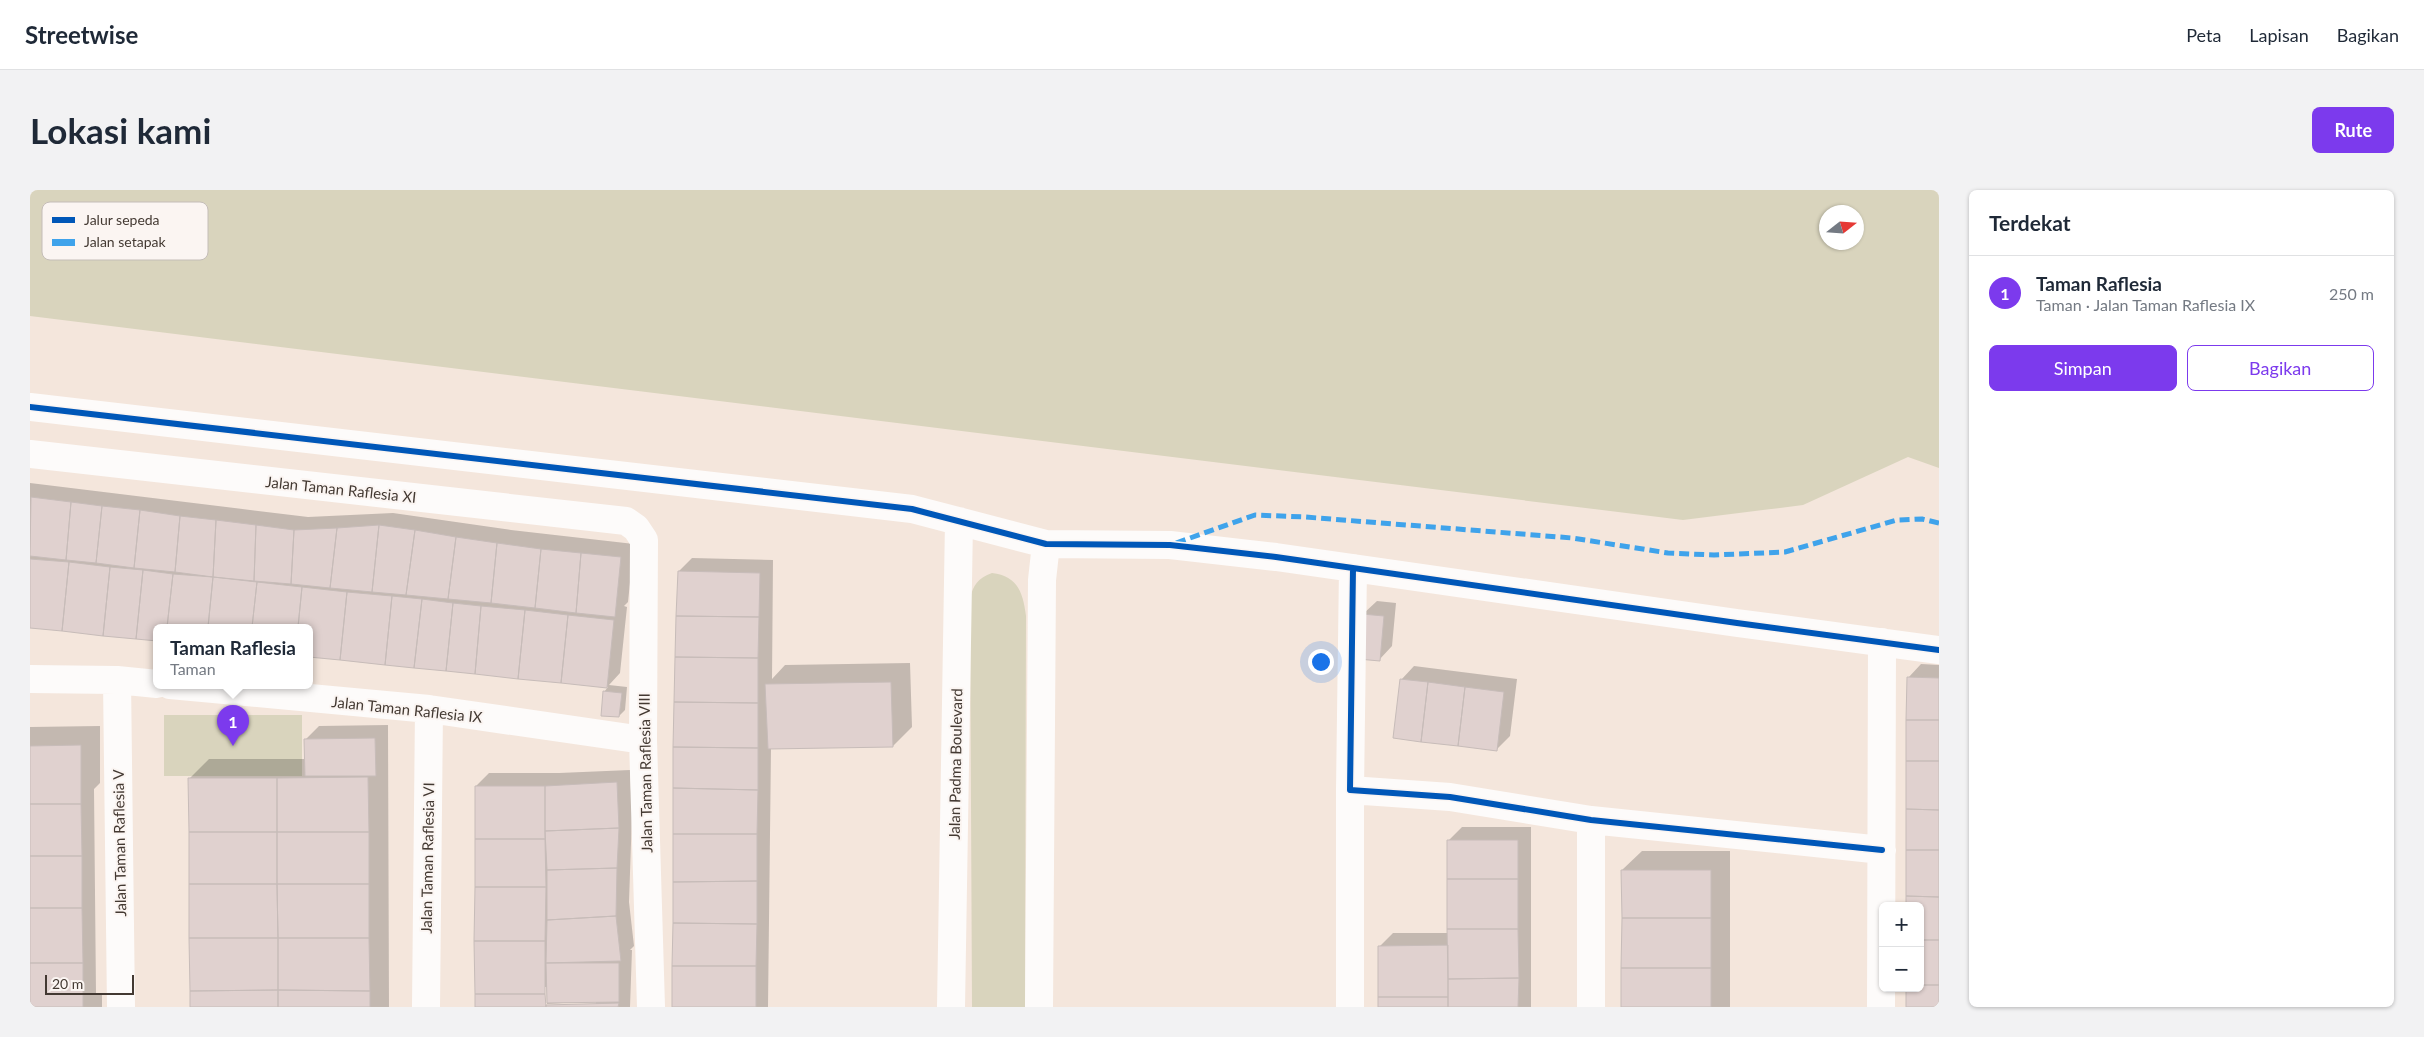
<!DOCTYPE html>
<html lang="id">
<meta charset="utf-8">
<style>
body{margin:0;font-family:Lato,sans-serif;background:#f2f2f3;color:#1f2937}
.controls{position:absolute;right:15px;bottom:15px;display:grid;overflow:hidden;border-radius:8px;box-shadow:0 1px 4px #0004}
.controls button{width:45px;height:45px;display:grid;place-items:center;padding:0;border:0;border-bottom:1px solid #e0e1e3;background:#fff;color:#1f2937;font:25px sans-serif}
.compass{position:absolute;left:1789px;top:15px;width:45px;height:45px;border-radius:50%;background:#fff;box-shadow:0 1px 4px #0004;rotate:73deg}
.scale{position:absolute;left:15px;bottom:12px;width:89px;box-sizing:border-box;padding-left:5px;border:2px solid #433932;border-top:0;font-size:14px;line-height:18px;white-space:nowrap;color:#433932;-webkit-text-stroke:4px #fbf5f2;paint-order:stroke}
.you{position:absolute;left:1290px;top:471px;width:18px;height:18px;margin:-12px;border:4px solid #fff;border-radius:50%;background:#1a73e8;box-shadow:0 0 0 8px #1a73e833}
.badge{display:grid;place-items:center;width:32px;height:32px;border-radius:50%;background:#7c3aed;color:#fff;font-size:16px;font-weight:700}
.pin{position:absolute;translate:-50% -41px;filter:drop-shadow(0 1px 2px #0008)}
.pin::after{content:'';position:absolute;top:26px;width:18px;height:15px;background:inherit;clip-path:polygon(0 0,100% 0,50% 100%)}
.popup{position:absolute;left:123px;top:434px;width:160px;height:65px;box-sizing:border-box;display:grid;place-content:center;border-radius:8px;background:#fff;filter:drop-shadow(0 1px 4px #0005);font-size:16px;white-space:nowrap;color:#747a83}
.popup b{font-size:19px;color:#1f2937}
.popup::after{content:'';position:absolute;left:50%;top:100%;margin-left:-10px;border:10px solid transparent;border-top-color:#fff}
.list{margin:0;padding:0;list-style:none}
h2{display:flex;justify-content:space-between;align-items:center;height:65px;margin:0;padding:0 20px;font-size:21px}
h2 small{font-size:16px;font-weight:400;color:#747a83}
.list li{display:grid;grid-template-columns:32px 1fr auto;gap:15px;align-items:center;box-sizing:border-box;height:75px;padding:0 20px;border-top:1px solid #e0e1e3}
.list b{display:block;font-size:19px;white-space:nowrap}
.list p{margin:0;font-size:16px;white-space:nowrap;color:#747a83}
.list em{font-size:16px;font-style:normal;color:#747a83}
.actions{display:flex;gap:10px;padding:15px 20px}
.actions a{flex:1;padding:11px 0;border:1px solid #7c3aed;border-radius:8px;text-align:center;font-size:18px;color:#7c3aed}
.actions .main{background:#7c3aed;color:#fff}
.map{position:relative;flex:none;width:1909px;height:817px;overflow:hidden;border-radius:8px}
header{display:flex;align-items:center;gap:30px;box-sizing:border-box;height:70px;padding:0 25px;background:#fff;border-bottom:1px solid #e0e1e3}
header strong{font-size:24px}
nav{display:flex;gap:28px;margin-inline-start:auto;font-size:18px}
.intro{display:flex;align-items:center;justify-content:space-between;box-sizing:border-box;height:120px;padding:0 30px}
h1{margin:0;font-size:35px}
.button{padding:12px 22px;border-radius:8px;background:#7c3aed;color:#fff;font-size:18px;font-weight:700}
main{display:flex;gap:30px;padding:0 30px}
aside{flex:1;background:#fff;border-radius:8px;box-shadow:0 1px 4px #0004}
.map>svg:first-child{display:block}
.green{fill:#d9d4bd;fill-rule:evenodd}
.shadow{fill:#0003;fill-rule:evenodd}
.building{fill:#e0d1cf;stroke:#c7bcb9}
.lines{fill:none;stroke-linecap:round;stroke-linejoin:round}
.minor{stroke:#fdfbfa;stroke-width:28}
.quiet{stroke:#3fa3eb;stroke-width:5;stroke-dasharray:10 5;stroke-linecap:butt}
.cycleway-casing{stroke:#fbf5f2;stroke-width:9}
.cycleway{stroke:#0057b8;stroke-width:6}
.labels{text-anchor:middle;dominant-baseline:central;stroke-width:4;stroke-linejoin:round;paint-order:stroke}
.street-label{font-size:15px;fill:#433932;stroke:#fbf5f2}
.key{fill:#fbf5f2;stroke:#c4bdb8;stroke-width:1}
.key-label{font-size:14px;fill:#433932}
</style>
<header>
<strong>Streetwise</strong>
<nav><a>Peta</a><a>Lapisan</a><a>Bagikan</a></nav>
</header>
<div class="intro"><h1>Lokasi kami</h1><a class="button">Rute</a></div>
<main>
<div class="map">
<svg width="1909" height="817" viewBox="0 0 1909 817">
<rect width="100%" height="100%" fill="#f4e6dc"/>
<path class="green" d="M0,0H1909V278L1878,267L1773,315L1653,330L0,126ZM1796,22H1826V52H1796Z
M962,383C988,386 993,403 996,426L995,817H942L940,409C943,395 948,388 962,383Z
M134,525H272V586H134Z"/>
<path class="shadow" d="M0,293L278,327L363,323L481,340L604,354L598,412L594,416L597,417L590,483L579,495L597,497L595,520L589,526L574,502L578,497L279,466V437H0Z
M662,368L743,370L742,489L755,475L880,473L882,537L863,556L741,558L738,817H644L649,381Z
M1347,411L1366,413L1362,456L1349,470L1333,424Z
M1891,474L1909,475V817H1877L1890,798V716L1878,488Z
M1384,476L1487,489L1480,546L1466,560L1371,490Z
M358,535L359,817H161L160,588L179,569H276V549L289,536Z
M70,536V593L64,599L66,804H72V817H0V537Z
M600,580L602,624L599,712L604,756L600,760H602L600,817H446V596L459,583H529ZM514,797H518L517,814L566,811V815L510,816Z
M1432,637H1501V817H1350V756L1363,743H1419L1418,651Z
M1612,661H1700V817H1593L1592,680Z"/>
<path class="building" d="M1,307L41,312L36,370L0,366Z
M41,312L72,316L66,373L36,370Z
M72,316L110,320L104,378L66,373Z
M110,320L150,326L145,382L104,378Z
M150,326L186,330L183,387L145,382Z
M186,330L226,335L224,391L183,387Z
M226,335L264,340L261,394L224,391Z
M349,335L385,340L376,405L342,402Z
M349,335L342,402L300,398L307,338Z
M307,338L300,398L261,394L264,340Z
M385,340L426,347L418,409L376,405Z
M426,347L467,353L461,413L418,409Z
M467,353L511,359L505,418L461,413Z
M511,359L551,363L546,423L505,418Z
M551,363L591,367L585,427L546,423Z
M0,369L39,372L32,441L0,438Z
M39,372L80,377L73,446L32,441Z
M80,377L113,380L106,449L73,446Z
M113,380L143,384L137,437H127V451L106,449Z
M648,381L730,383L729,427L646,426Z
M143,384L183,387L178,437H137Z
M183,387L227,392L222,437H178Z
M227,392L272,397L268,437H222Z
M272,397L317,402L310,470L279,467V437H268Z
M317,402L362,406L355,475L310,470Z
M362,406L392,409L384,478L355,475Z
M392,409L423,413L416,481L384,478Z
M423,413L451,416L445,484L416,481Z
M451,416L495,420L488,489L445,484Z
M495,420L538,425L531,493L488,489Z
M1332,424L1354,426L1350,471L1328,469Z
M538,425L584,430L577,498L531,493Z
M646,426L729,427L728,468L645,467Z
M645,467L728,468V513L644,512Z
M1877,487L1909,488V530H1876Z
M1370,489L1398,492L1391,552L1363,548Z
M861,492L863,557L738,559L735,494Z
M1398,492L1435,497L1428,556L1391,552Z
M1435,497L1474,502L1467,561L1428,556Z
M573,501L592,503L589,527L571,526Z
M644,512L728,513V558L643,557Z
M1876,530H1909V571H1876Z
M345,548L346,586H275L274,549Z
M51,555V614H0V556Z
M643,557L728,558V600L643,598Z
M1876,571H1909V620L1876,619Z
M338,587L339,642H247V588Z
M158,588H247V642H159Z
M587,592L589,638L515,641V596Z
M445,596H515V649H445Z
M643,598L728,600L727,644H643Z
M0,614H51L52,666H0Z
M1876,619L1909,620V660H1876Z
M589,638L587,678L517,680L515,641Z
M159,642H247V694H159Z
M247,642H339V694H247Z
M643,644H727V691L643,692Z
M445,649H515L516,697H445Z
M1417,650H1488V689H1417Z
M1876,660H1909V707L1876,706Z
M0,666H52V718H0Z
M587,678L586,726L517,730V680Z
M1591,680H1681V728H1592Z
M1417,689H1488V739H1417Z
M727,691V734L643,733V692Z
M159,694H247L248,748H159Z
M247,694H339V748H248Z
M445,697H516L515,751H444Z
M1876,706L1909,707V750H1890V716H1876Z
M0,718H52L53,773H0Z
M586,726L591,771L516,773L517,730Z
M1592,728H1681V778H1591Z
M643,733L727,734L726,776H642Z
M1417,739H1488L1489,788L1418,789Z
M159,748H248V800L160,801Z
M248,748H339L340,801L248,800Z
M1890,750H1909V795H1890Z
M444,751H515V804H445Z
M1418,755V807H1348V756Z
M0,773H53V817H0Z
M516,773H589V812L517,813Z
M642,776H726V817H642Z
M1591,778H1681V817H1591Z
M1489,788L1488,817H1418V789Z
M1890,795H1909V817H1876V798H1890Z
M248,800V817H160V801Z
M248,800L340,801V817H248Z
M445,804H515L516,817H445Z
M1348,807H1418V817H1348Z
M589,813L588,817H516V815Z"/>
<g class="lines">
<path class="minor" d="M0,217L882,319L1016,354L1140,355L1246,367L1707,433L1909,460
M0,264L596,331L606,338L614,350L613,550L621,817
M1323,378L1320,600L1420,607L1561,630L1852,660
M0,489L87,490L127,494
M87,490L91,817
M140,495L399,519L613,550
M396,817L399,519
M921,817L929,331
M1009,817L1012,390L1016,354
M1320,817V600
M1561,817V630
M1851,817L1852,452"/>
<path class="quiet" d="M1146,353L1225,325L1275,327L1542,348L1638,363L1684,365L1755,362L1867,330L1892,329L1909,333"/>
<defs>
<path id="cycleway" d="M0,217L882,319L1016,354L1140,355L1246,367L1707,433L1909,460
M1323,378L1320,600L1420,607L1561,630L1852,660"/>
</defs>
<use href="#cycleway" class="cycleway-casing"/>
<use href="#cycleway" class="cycleway"/>
</g>
<g class="labels">
<g class="street-label">
<text transform="translate(311 299) rotate(6)">Jalan Taman Raflesia XI</text>
<text transform="translate(377 519) rotate(6)">Jalan Taman Raflesia IX</text>
<text transform="translate(925 574) rotate(-89)">Jalan Padma Boulevard</text>
<text transform="translate(615 583) rotate(-91)">Jalan Taman Raflesia VIII</text>
<text transform="translate(89 653) rotate(-91)">Jalan Taman Raflesia V</text>
<text transform="translate(397 668) rotate(-89)">Jalan Taman Raflesia VI</text>
</g>
</g>
<rect x="12" y="12" width="166" height="58" rx="8" class="key"/>
<rect x="22" y="27" width="23" height="6" fill="#0057b8"/>
<rect x="22" y="49" width="23" height="7" fill="#3fa3eb"/>
<g class="key-label">
<text x="54" y="35">Jalur sepeda</text>
<text x="54" y="57">Jalan setapak</text>
</g>
</svg>
<div class="controls">
<button>+</button>
<button>−</button>
</div>
<svg class="compass" viewBox="-18 -18 36 36"><path d="M0-13l5 13h-10z" fill="#e53935"/><path d="M0 13l5-13h-10z" fill="#747a83"/></svg>
<div class="scale">20 m</div>
<div class="you"></div>
<div class="pin badge" style="left:203px;top:556px">1</div>
<div class="popup"><b>Taman Raflesia</b>Taman</div>
</div>
<aside>
<h2>Terdekat<small></small></h2>
<ul class="list">
<li><span class="badge">1</span><div><b>Taman Raflesia</b><p>Taman · Jalan Taman Raflesia IX</p></div><em>250 m</em></li>
</ul>
<div class="actions"><a class="main">Simpan</a><a>Bagikan</a></div>
</aside>
</main>
